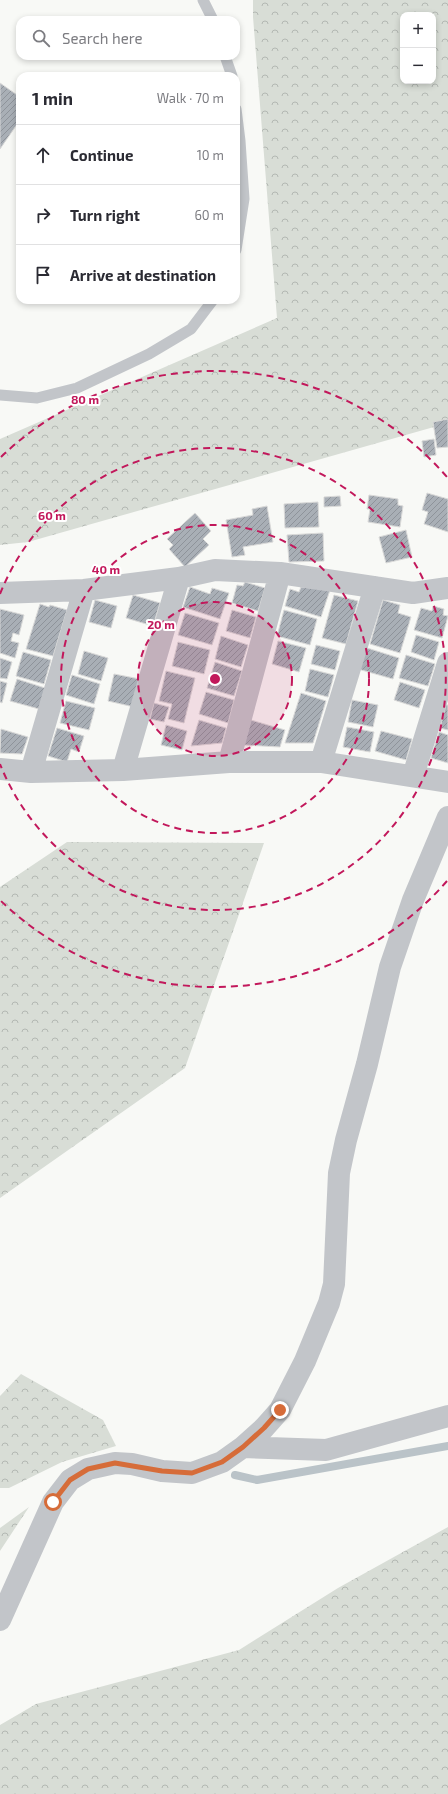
<!DOCTYPE html>
<meta charset="utf-8">
<style>
body{margin:0;font-family:"Exo 2",sans-serif;background:#f7f7f7;color:#2b2b33}
.controls{position:absolute;right:12px;top:12px;display:grid;overflow:hidden;border-radius:8px;box-shadow:0 2px 6px #0003}
.controls button{width:36px;height:36px;display:grid;place-items:center;padding:0;border:0;border-bottom:1px solid #e1e1e2;background:#fff;color:#2b2b33;font:20px sans-serif}
.stop{position:absolute;width:12px;height:12px;margin:-9px;border:3px solid #d66c39;border-radius:50%;background:#fff}
.stop.end{background:#d66c39;border-color:#fff;box-shadow:0 1px 4px #0008}
.list{margin:0;padding:0;list-style:none}
h2{display:flex;justify-content:space-between;align-items:center;height:52px;margin:0;padding:0 16px;font-size:17px}
h2 small{font-size:13px;font-weight:400;color:#7c7c81}
.list li{display:grid;grid-template-columns:26px 1fr auto;gap:12px;align-items:center;box-sizing:border-box;height:60px;padding:0 16px;border-top:1px solid #e1e1e2}
.list b{display:block;font-size:15px;white-space:nowrap}
.list em{font-size:13px;font-style:normal;color:#7c7c81}
.icon{flex:none;width:22px;height:22px;fill:none;stroke:currentColor;stroke-width:2;stroke-linecap:round;stroke-linejoin:round}
.map{position:relative;flex:none;width:448px;height:1794px;overflow:hidden}
.search{position:absolute;background:#fff;box-shadow:0 2px 6px #0003;left:16px;top:16px;width:224px;height:44px;display:flex;align-items:center;gap:10px;box-sizing:border-box;padding:0 14px;border-radius:12px;color:#7c7c81;font-size:15px}
.panel{position:absolute;background:#fff;box-shadow:0 2px 6px #0003;left:16px;top:72px;width:224px;height:232px;border-radius:12px}
.map>svg:first-child{display:block}
.forest{fill:url(#forest-crowns);fill-rule:evenodd}
.lines{fill:none;stroke-linecap:round;stroke-linejoin:round}
.stream{stroke:#bac3c8;stroke-width:8}
.building{fill:url(#building-hatch);stroke:#dadad9}
.lane{stroke:#c2c5c9;stroke-width:11}
.street{stroke:#c2c5c9;stroke-width:22}
.route{stroke:#d66c39;stroke-width:5}
.ring{fill:none;stroke:#c2185b;stroke-width:2;stroke-dasharray:7 5}
.centre{fill:#c2185b;stroke:#fff;stroke-width:2}
.ring-label{font-size:12px;text-anchor:middle;font-weight:bold;fill:#c2185b;stroke:#fff;stroke-width:4;stroke-linejoin:round;paint-order:stroke}
</style>
<div class="map">
<svg width="448" height="1794" viewBox="0 0 448 1794">
<defs>
<pattern id="forest-crowns" width="20" height="18" patternUnits="userSpaceOnUse"><rect width="20" height="18" fill="#d8ddd6"/><path d="M2 6a3 3 0 1 1 6 0M12 15a3 3 0 1 1 6 0" fill="none" stroke="#b3b8b3"/></pattern>
<pattern id="building-hatch" width="6" height="6" patternUnits="userSpaceOnUse"><rect width="6" height="6" fill="#a9afb6"/><path d="M-1 1l2-2M0 6l6-6M5 7l2-2" fill="none" stroke="#8e939a"/></pattern>
</defs>
<rect width="100%" height="100%" fill="#f8f9f6"/>
<path class="forest" d="M253,0H448V423L28,542L0,545V439L277,318L253,17ZM403,15H433V81H403Z
M67,842L264,843L185,1068L0,1198V887Z
M21,1374L103,1420L116,1446L62,1462L9,1488H0V1396Z
M29,1507L0,1551V1528Z
M448,1527V1794H0V1725L36,1704L239,1650L338,1588Z"/>
<g class="lines">
<path class="stream" d="M235,1475L257,1480L448,1446"/>
</g>
<path class="building" d="M0,83L20,97V120L0,149Z
M448,419V447L437,448L433,422Z
M434,439L436,455L424,457L422,441Z
M427,493L448,499V532L424,524L428,512L422,510Z
M369,495L398,499V505L403,506L400,527L368,522L370,509H367Z
M340,496L341,506L324,507V497Z
M318,502L319,527L285,528L284,504Z
M267,506L273,542L243,547L245,555L232,557L226,520L253,515L252,509Z
M195,513L211,531L203,539L209,545L185,567L169,549L173,545L167,539Z
M406,530L412,557L386,563L379,537Z
M323,533L324,561L289,562L287,535Z
M245,582L265,588L258,611L232,603L237,585L243,586Z
M190,587L210,594L212,588L229,593L220,619L183,607Z
M301,587L330,590L321,617L285,606L290,589L299,592Z
M133,595L160,603L153,626L126,618Z
M334,595L358,601L346,644L322,638Z
M95,600L117,606L111,628L89,622Z
M383,600L400,605L398,613L411,617L400,653L370,644Z
M40,604L49,607L50,605L67,610L53,656L26,649Z
M433,606L444,609L443,615L448,616L442,638L414,630L421,608L432,611Z
M0,609L24,615L19,635L13,633L11,641L19,643L15,658L0,653Z
M232,610L256,617L250,638L226,631Z
M284,610L317,619L310,645L277,636Z
M185,613L219,623L212,645L178,635Z
M416,635L439,642L434,660L411,652Z
M221,636L248,645L241,667L215,659Z
M278,641L306,648L299,672L272,664Z
M178,642L210,650L204,674L172,666Z
M316,645L340,651L335,670L311,664Z
M364,647L399,658L393,679L358,669Z
M84,651L108,658L101,681L78,674Z
M23,652L51,660L44,684L16,676Z
M406,655L435,664L428,686L399,678Z
M0,658L12,662L7,679L0,678Z
M215,662L242,671L234,696L207,688Z
M310,669L334,675L328,697L305,691Z
M166,671L195,678L184,723L168,719L172,704L159,701Z
M114,674L140,679L134,707L108,701Z
M72,675L100,684L94,704L66,695Z
M17,679L45,688L39,709L10,701Z
M0,681L7,683L2,703L0,702Z
M400,682L425,690L419,708L394,700Z
M206,692L234,700L228,723L199,714Z
M301,693L326,701L313,743H285Z
M352,700L378,705L373,727L348,722Z
M66,701L95,708L89,730L60,723Z
M154,703L169,707L164,722L150,719Z
M446,705H448V730L440,728Z
M199,720L226,728L222,743L191,746Z
M251,720L285,730L280,747L244,745Z
M166,725L187,731L182,750L161,745Z
M347,727L374,732L370,752L343,747Z
M57,728L84,736L79,752L71,749L67,762L48,756Z
M1,729L28,737L22,754L0,753Z
M381,731L412,739L406,760L375,751Z
M439,732L448,735V763L431,758Z"/>
<g class="lines">
<path class="lane" d="M203,0L213,20
M225,56L232,76
M236,109L240,141L244,199L236,250
M0,395L37,398L77,388L149,354L191,329L213,300"/>
<path class="street" d="M0,593L84,590L179,578L215,570L280,573L413,593L448,588
M229,762L280,573
M321,762L375,587
M0,769L31,772L123,770L229,762H321L448,782
M123,770L179,578
M31,772L84,590
M413,776L448,663
M243,1447L326,1450L448,1416
M0,1620L53,1502L70,1480L88,1469L115,1463L132,1464L162,1471L192,1473L222,1462L243,1447L264,1428L280,1410L305,1361L329,1303L334,1284L339,1173L346,1140L367,1064L390,967L413,900L448,817"/>
</g>
<g class="lines">
<path class="route" d="M53,1502L70,1480L88,1469L115,1463L162,1471L192,1473L222,1462L243,1447L264,1428L280,1410"/>
</g>
<circle cx="215" cy="679" r="77" fill="#c2185b" fill-opacity=".12"/>
<g class="ring">
<circle cx="215" cy="679" r="77"/>
<circle cx="215" cy="679" r="154"/>
<path d="M0 594A231 231 0 1 1 0 764"/>
<path d="M447 881A308 308 0 0 1 1 901M1 457A308 308 0 0 1 447 477"/>
</g>
<circle cx="215" cy="679" r="6" class="centre"/>
<g class="ring-label">
<text x="85" y="404">80 m</text>
<text x="52" y="520">60 m</text>
<text x="106" y="574">40 m</text>
<text x="161" y="629">20 m</text>
</g>
</svg>
<div class="controls">
<button>+</button>
<button>−</button>
</div>
<div class="stop" style="left:53px;top:1502px"></div>
<div class="stop end" style="left:280px;top:1410px"></div>
<div class="search"><svg class="icon" aria-label="search" viewBox="0 0 24 24"><circle cx="10" cy="10" r="6"/><path d="M15 15l6 6"/></svg>Search here</div>
<section class="panel">
<h2>1 min<small>Walk · 70 m</small></h2>
<ul class="list">
<li><svg class="icon" aria-label="ahead" viewBox="0 0 24 24"><path d="M12 20V5M6 11l6-6 6 6"/></svg><div><b>Continue</b></div><em>10 m</em></li>
<li><svg class="icon" aria-label="right" viewBox="0 0 24 24"><path d="M7 20v-9h11M14 6l5 5-5 5"/></svg><div><b>Turn right</b></div><em>60 m</em></li>
<li><svg class="icon" aria-label="arrive" viewBox="0 0 24 24"><path d="M6 21V4h12l-3 4 3 4H6"/></svg><div><b>Arrive at destination</b></div></li>
</ul>
</section>
</div>
